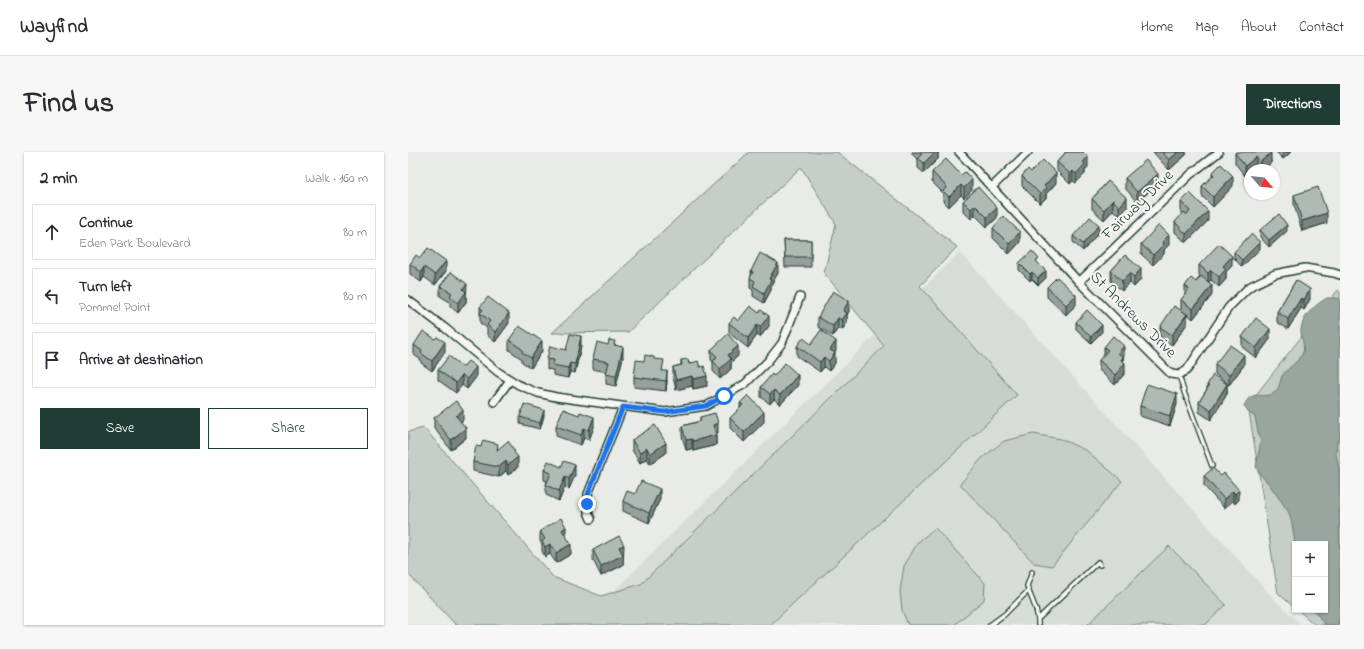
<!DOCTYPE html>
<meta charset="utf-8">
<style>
body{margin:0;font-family:"Indie Flower",sans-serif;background:#f7f7f7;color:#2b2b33}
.controls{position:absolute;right:12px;bottom:12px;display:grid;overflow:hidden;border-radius:0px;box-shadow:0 1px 3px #0004}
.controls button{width:36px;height:36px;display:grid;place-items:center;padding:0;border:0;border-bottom:1px solid #e1e1e2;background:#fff;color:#2b2b33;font:20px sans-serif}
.compass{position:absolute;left:836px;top:12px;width:36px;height:36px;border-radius:50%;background:#fff;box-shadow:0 1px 3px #0004;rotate:118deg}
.stop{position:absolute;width:12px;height:12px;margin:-9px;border:3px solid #1a73e8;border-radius:50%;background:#fff}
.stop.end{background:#1a73e8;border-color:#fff;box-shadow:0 1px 4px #0008}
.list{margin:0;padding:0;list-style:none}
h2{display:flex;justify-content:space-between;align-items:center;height:52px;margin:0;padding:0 16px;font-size:17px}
h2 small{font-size:13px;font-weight:400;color:#7c7c81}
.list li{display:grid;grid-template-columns:26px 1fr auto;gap:12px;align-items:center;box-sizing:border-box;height:56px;margin:0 8px 8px;padding:0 8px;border:1px solid #e1e1e2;border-radius:0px}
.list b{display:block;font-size:15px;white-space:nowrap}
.list p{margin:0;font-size:13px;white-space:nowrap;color:#7c7c81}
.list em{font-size:13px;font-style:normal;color:#7c7c81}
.actions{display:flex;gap:8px;padding:12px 16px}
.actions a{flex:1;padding:9px 0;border:1px solid #1f3d34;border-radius:0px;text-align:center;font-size:14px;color:#1f3d34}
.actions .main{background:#1f3d34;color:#fff}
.icon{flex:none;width:22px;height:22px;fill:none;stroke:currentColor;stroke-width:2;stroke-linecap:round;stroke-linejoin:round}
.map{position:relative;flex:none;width:932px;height:473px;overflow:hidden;border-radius:0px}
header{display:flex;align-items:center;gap:24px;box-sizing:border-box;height:56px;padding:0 20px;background:#fff;border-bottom:1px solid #e1e1e2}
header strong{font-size:19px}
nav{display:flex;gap:22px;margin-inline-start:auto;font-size:14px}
.intro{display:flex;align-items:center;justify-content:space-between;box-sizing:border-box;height:96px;padding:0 24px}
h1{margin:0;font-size:28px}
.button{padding:10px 18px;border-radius:0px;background:#1f3d34;color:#fff;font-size:14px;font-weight:700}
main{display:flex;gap:24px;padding:0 24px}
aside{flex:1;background:#fff;border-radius:0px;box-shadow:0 1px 3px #0004}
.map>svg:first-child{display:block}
.built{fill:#d8dcd8}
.green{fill:#c7cec9;stroke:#73867e}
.water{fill:#99a6a0;stroke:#687c75}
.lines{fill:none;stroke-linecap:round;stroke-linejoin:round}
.lane-casing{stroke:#1f3d34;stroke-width:6}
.street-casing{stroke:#1f3d34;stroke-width:10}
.lane{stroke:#f6f6f2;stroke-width:3.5}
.street{stroke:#f6f6f2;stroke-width:7}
.wall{fill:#97a09c;stroke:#1f3d34}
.shaded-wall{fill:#7b827f;stroke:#1f3d34}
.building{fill:#b0bab5;stroke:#1f3d34}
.route{stroke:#1a73e8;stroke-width:5}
.labels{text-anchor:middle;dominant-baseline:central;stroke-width:4;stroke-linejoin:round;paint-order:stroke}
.street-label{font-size:16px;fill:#1f3d34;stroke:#f6f6f2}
</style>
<header>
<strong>Wayfind</strong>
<nav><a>Home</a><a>Map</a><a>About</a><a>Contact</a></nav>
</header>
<div class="intro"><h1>Find us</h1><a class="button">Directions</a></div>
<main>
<aside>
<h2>2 min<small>Walk · 160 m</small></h2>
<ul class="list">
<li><svg class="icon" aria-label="ahead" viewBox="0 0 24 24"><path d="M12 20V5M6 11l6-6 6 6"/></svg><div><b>Continue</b><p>Eden Park Boulevard</p></div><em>80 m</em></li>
<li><svg class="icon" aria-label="left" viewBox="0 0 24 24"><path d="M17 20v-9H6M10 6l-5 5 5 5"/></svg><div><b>Turn left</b><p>Pommel Point</p></div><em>80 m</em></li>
<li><svg class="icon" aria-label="arrive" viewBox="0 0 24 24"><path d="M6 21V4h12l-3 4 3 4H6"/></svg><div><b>Arrive at destination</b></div></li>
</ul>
<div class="actions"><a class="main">Save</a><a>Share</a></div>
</aside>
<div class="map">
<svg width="932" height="473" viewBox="0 0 932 473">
<rect width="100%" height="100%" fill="#e9ebe7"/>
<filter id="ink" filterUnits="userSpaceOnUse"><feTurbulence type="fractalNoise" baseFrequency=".025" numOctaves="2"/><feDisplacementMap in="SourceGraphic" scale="8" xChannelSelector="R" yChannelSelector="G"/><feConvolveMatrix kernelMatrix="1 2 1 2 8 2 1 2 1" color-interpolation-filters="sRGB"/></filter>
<g filter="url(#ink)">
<path class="built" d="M552,100L869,450L894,473H171Z"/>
<path class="green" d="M341,0H429L549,95L512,134L609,243L362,473H48L0,422V280L16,276L145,425L193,444L233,432L476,194L416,121L428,72L393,15L220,180L144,181Z
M930,138L932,140V473H907L890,458H917V392H887V456L870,441L840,253Z
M625,282L653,287L679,299L714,329L644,414L626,411L552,332L574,306L596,289Z
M527,376L577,431L576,448L546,473H500L494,458L492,439L496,414L510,390Z
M761,394L818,453L797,473H679Z"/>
<path class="water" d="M919,146H928L932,147V286L929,290L928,301L931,317L932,462L930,473H917L906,458H917V392H887L884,372L881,361L873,349L860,331L852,322L848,315L853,288L850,280L847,265L840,260L836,254C844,234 858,251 869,238C872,234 872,228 874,224C880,215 891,210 895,200C897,193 893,186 893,179C893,165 908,152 919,146Z"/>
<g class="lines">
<defs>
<path id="lane" d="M771,223L776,240L804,314
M624,420L619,434C623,447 631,459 630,473
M630,467L690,410L692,413
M582,473L597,462L620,439"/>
<path id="street" d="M551,0L671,130L763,222L771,223L779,218L821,155L841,135L867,122L897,116L926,121L932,123
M584,35L620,0
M671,130L783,22L811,0
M0,148L37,176L90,220L111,233L130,241L148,245L257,260L298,254L337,232L360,209L374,191L392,145
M86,250L102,228
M183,367L180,360V342L215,255"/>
</defs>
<use href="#lane" class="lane-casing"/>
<use href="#street" class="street-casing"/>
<use href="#lane" class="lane"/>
<use href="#street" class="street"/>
</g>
<path class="wall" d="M504,0H530V7L516,21L510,16V8L504,2Z
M657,0H675L680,15L677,18V22L668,31L665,29L662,32L649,19V10L657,1Z
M745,0H778V3L761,18Z
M862,0L863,11L854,18H851L848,15L844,18H842V20L837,24L827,11V1Z
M868,0H883L875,7Z
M524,20L553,23L564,38L556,46L553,43L541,55L535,49V41L524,30Z
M623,20L648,31L638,42V46L632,52L614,34V24Z
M804,21L825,34L805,55L794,44V34L804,25Z
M717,26L750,32L729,50L717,36Z
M700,29L719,56L711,64L705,58L696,68L684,57V47Z
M570,35L589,66L579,75L567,63L563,67L555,59V49Z
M886,43L919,71L894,79L886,53Z
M773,50L800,69L778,91L767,80V70L775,62L773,60Z
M585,76L612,90L601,102L585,86Z
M852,78L879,79L861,95L852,85Z
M691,80L675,99L665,90V84Z
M376,88H403V115H377Z
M733,92L761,93L756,98V102L745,113L733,102Z
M852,97L834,115L826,106V100Z
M717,103L733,127L726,135L722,131L714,139L703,129V119Z
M12,106L38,119L27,133L16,125L13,130L2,122V112Z
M611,111L631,112L638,126L630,133L624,127L622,129L611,118Z
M791,113L824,114L818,120V127L811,135L803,128L801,130L804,143L785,167L779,162V172L764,193L752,185V175L778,162L773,158V148L777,143V134L788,130L792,124L791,123Z
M343,119L370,121L363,133V138L356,151L345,144V138L342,136V126L343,125Z
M888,128L902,147L896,158L893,156L880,177L869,170V160Z
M32,134L59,142L58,143V150L50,161L42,154V150L32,144Z
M639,135L668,153L658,163L639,145Z
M72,155L101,171L87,190L79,183V176L72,171Z
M441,159L439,163V171L434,178L430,176L425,184L410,175V165Z
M330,169L361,174L352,185L349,183L340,196L321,181V171Z
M668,170L694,180L683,191L668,177Z
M834,185L862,187L848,206L834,195Z
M27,187L37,200L24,219L13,211V208L6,203V193Z
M101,188L134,199L123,216L114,210V207L101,198Z
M403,192L428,199L426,201L427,211L421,219L416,215L412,220L389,204V194Z
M200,193H207L215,205L208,234L198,232V220L185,217V207Z
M173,194L167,221L162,220L160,226L145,223V218L139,217V207L158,198Z
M696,195L716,204L715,205L717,221L707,233L691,218V208L696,203Z
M303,198L330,204L323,210V217L312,227L305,219V210L303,208Z
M246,207L255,219L259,229L258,239L226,235V225L236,209Z
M273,208L292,215L299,234L285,237L284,234L268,238L265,225V215L273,213Z
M807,212L836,213L821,233L819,232V242L803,268L791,260V250L799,237V233L819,231L807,222Z
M30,218L68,225L59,237L54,233L48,241L30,228Z
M366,224L390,233L372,253L366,247L362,252L353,245V235Z
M332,251L356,270L336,290L322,276V266L332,256Z
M769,252L762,274L732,264V254Z
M136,264L132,277L112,272V265Z
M292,265L310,281L308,282V293L285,299L284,297L278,298L274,284V274L292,269Z
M26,266L55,268L53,270L58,286L43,298L26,276Z
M148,274L186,275L181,288L176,286L173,293L148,284Z
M224,288L258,301L242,312L239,306L232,311L224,298Z
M73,295L90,297L106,301L110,315L100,323L98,319L91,325L65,319V310Z
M136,318L167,323L161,337L157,335L151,349L138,343V333L139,329L136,328Z
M816,321L831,348L827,352L825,349L816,356L796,334V324H813Z
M227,342L252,347L241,371L215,359V349Z
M132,379L158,385L163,402L148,411L142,402L137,405L134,399V393L132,389Z
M185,398L216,403L215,404V413L193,424L185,408Z"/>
<path class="shaded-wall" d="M527,0H530V7L516,21V11Z
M770,0H778V3L761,18V8Z
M875,0H883L875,7Z
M863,1V11L854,18H852V10Z
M680,5V15L677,18V22L668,31V22L675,10Z
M848,5V15L844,18H842V20L837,24V14Z
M665,19V29L662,32V22Z
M648,21V31L638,42V46L632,52V42L636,34Z
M750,22V32L729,50V40Z
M825,24V34L805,55V45Z
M564,28V38L556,46V36Z
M553,33V43L541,55V45Z
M719,46V56L711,64V55Z
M705,48V58L696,68V58Z
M567,53V63L563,67V57Z
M589,56V66L579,75V65Z
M800,59V69L778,91V82Z
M919,61V71L894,79V69Z
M691,73V80L675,99V92Z
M879,73V79L861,95V88Z
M612,80V90L601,102V92Z
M761,83V93L756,98V102L745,113V103L754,90Z
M852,90V97L834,115V108Z
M824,104V114L818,120V127L811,135V125L815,114Z
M38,109V119L27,133V123Z
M370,111V121L363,133V138L356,151V141L361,127Z
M16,115V125L13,130V120Z
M733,117V127L726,135V125Z
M803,118V128L800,131V121Z
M638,119V126L630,133V126Z
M624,120V127L622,129V122Z
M722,121V131L714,139V129Z
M59,132L58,150L50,161V151L55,137Z
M804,133V143L785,167V157Z
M902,137V147L896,158V148Z
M668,143V153L658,163V153Z
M893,146V156L880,177V167Z
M441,149V159L439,163V171L434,178L435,159Z
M101,161V171L87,190V180Z
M779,162V172L764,193V183Z
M361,164V174L352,185V175Z
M430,166V176L425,184V174Z
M349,173V183L340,196V186Z
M694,173V180L683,191V185Z
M862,177V187L848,206V196Z
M173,184V194L167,221V212Z
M134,189V199L123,216V206Z
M428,189V199L422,208V198Z
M37,190V200L24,219V209Z
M330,194V204L323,210V217L312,227V217L320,203Z
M716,194V204L710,211V201Z
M215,195V205L208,234V224Z
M427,201V211L421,219V209Z
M836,203V213L821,233V223Z
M416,205V215L412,220V210Z
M715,205V213L717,211V221L707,233V223L713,208Z
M162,211V220L160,226V216Z
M68,215V225L59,237V227Z
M259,219V229L258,239V229Z
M54,223V233L48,241V231Z
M390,223V233L372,253V243Z
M284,224V234L268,238V228Z
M299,224V234L285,237V227Z
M819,232V242L803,268V258Z
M366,238V247L362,252V242Z
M769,242V252L762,274V264Z
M55,258V268L48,274V264Z
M136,258V264L132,277V271Z
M356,260V270L336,290V280Z
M186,265V275L181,288V278Z
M310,271V281L305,282V273Z
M58,276V286L43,298V288Z
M176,276V286L173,293V283Z
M308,283V293L285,299V289Z
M284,287V297L278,298V288Z
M258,291V301L242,312V302Z
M239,296V306L232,311V301Z
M106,298V308L110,305V315L100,323V313Z
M98,309V319L91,325V315Z
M167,313V323L161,337V327Z
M157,325V335L151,349V339Z
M252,337V347L241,371V361Z
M831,338V348L827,352V342Z
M825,339V349L816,356V347Z
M158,375V385L154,388V378Z
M142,392V402L137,405V395Z
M163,392V402L148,411V401Z
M216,393L215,413L193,424V414L211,395Z"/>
<path class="building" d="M512,0H527L516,11L510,6L514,2Z
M658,0H675L680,5L675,10L677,12L668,22L665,19L662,22L649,10Z
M754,0H770L761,8Z
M829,0H862L863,1L852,10L848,5L837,14L827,1Z
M538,7L553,23L557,20L564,28L556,36L553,33L541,45L535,39L539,35L524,20Z
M635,8L648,21L636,34L638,36L632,42L614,24L620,17L623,20Z
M738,8L750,22L729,40L717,26Z
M813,12L825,24L805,45L794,34L806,23L804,21Z
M700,29L719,46L711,55L705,48L696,58L684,47Z
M570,35L589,56L579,65L567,53L563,57L555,49Z
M910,35L919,61L894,69L886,43Z
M782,41L800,59L778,82L767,70L776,60L779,63L782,59L773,50Z
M871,62L879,73L861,88L852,78Z
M595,64L612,80L601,92L585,76Z
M682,65L691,73L675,92L665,84Z
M751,73L761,83L754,90L756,92L745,103L733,92Z
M843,82L852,90L834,108L826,100Z
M376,88H403V105H377Z
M811,92L824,104L815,114L818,117L811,125L803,118L800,121L791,113Z
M20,96L38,109L27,123L16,115L13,120L2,112L8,103L12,106Z
M624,99L631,107L628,109L638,119L630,126L624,120L622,122L611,111Z
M352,101L370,111L361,127L363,128L356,141L345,134L347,129L342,126L345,120L343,119Z
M717,103L733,117L726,125L722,121L714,129L703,119Z
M43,120L59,132L55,137L58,140L50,151L42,144L44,141L32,134Z
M793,124L804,133L785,157L773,148L781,137L777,134L783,126L788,130Z
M649,125L668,143L658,153L639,135Z
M888,128L902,137L896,148L893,146L880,167L869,160Z
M425,139L441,149L435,159L439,161L434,168L430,166L425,174L410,165Z
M80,145L101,161L87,180L79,173L82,169L72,161L75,158L72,155Z
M342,154L351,161L353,158L361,164L352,175L349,173L340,186L321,171L326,165L330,169Z
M766,154L779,162L764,183L752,175Z
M679,158L694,173L683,185L668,170Z
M848,166L862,177L848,196L834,185Z
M111,174L134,189L123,206L114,200L115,198L101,188Z
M413,178L428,189L422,198L427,201L421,209L416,205L412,210L389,194L395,186L403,192Z
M15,179L27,187L29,185L37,190L24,209L13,201L14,199L6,193Z
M162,182L173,184L167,212L162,211L160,216L145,213L146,208L139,207L142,194L158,198Z
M320,182L330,194L320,203L323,207L312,217L305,209L309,205L303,198Z
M705,184L716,194L710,201L715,205L713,208L717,211L707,223L691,208L700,198L696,195Z
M201,188L207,189L206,193L215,195L208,224L198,222L201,210L185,207L189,190L200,193Z
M822,193L836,203L821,223L807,212Z
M237,203L246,205V207L256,208L254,219H259L258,229L226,225L228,208L236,209Z
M41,204L55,215L60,209L68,215L59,227L54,223L48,231L30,218Z
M280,207L281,212L290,209L292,215L296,214L299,224L285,227L284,224L268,228L265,215L274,213L273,208Z
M377,211L390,223L372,243L366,238L362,242L353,235L364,222L366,224Z
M805,223L819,232L803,258L791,250L801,234L799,233Z
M739,232L769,242L762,264L732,254Z
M340,243L356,260L336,280L322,266L335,253L332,251Z
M48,249L55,258L48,264L58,276L43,288L26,266Z
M116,252L136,258L132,271L112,265Z
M155,257L171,263L172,260L186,265L181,278L176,276L173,283L148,274Z
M307,261L310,271L305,273L308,283L285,289L284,287L278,288L274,274L293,269L292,265Z
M247,273L258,291L242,302L239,296L232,301L224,288Z
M75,288L90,292L89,298L100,289L106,298V300L110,305L100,313L98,309L91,315L65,310L68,294L73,295Z
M140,309L153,315L156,309L167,313L161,327L157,325L151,339L138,333L143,321L136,318Z
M805,316L813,324L816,321L831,338L827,342L825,339L816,347L796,324Z
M233,329L252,337L241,361L215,349L219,339L227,342Z
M153,366L158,375L154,378L163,392L148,401L142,392L137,395L134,389L137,387L132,379Z
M211,384L216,393L211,395L215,403L193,414L185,398Z"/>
</g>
<g class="lines" filter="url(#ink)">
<path class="route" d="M179,352L180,342L215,255L257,260L298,254L316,244"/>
</g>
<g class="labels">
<g class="street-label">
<text transform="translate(730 53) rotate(-44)">Fairway Drive</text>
<text transform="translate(725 163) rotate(45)">St Andrews Drive</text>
</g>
</g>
</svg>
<div class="controls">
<button>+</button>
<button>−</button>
</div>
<svg class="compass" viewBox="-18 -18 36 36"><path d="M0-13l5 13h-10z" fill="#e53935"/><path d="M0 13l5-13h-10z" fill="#7c7c81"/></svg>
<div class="stop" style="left:316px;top:244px"></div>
<div class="stop end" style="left:179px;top:352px"></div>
</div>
</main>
